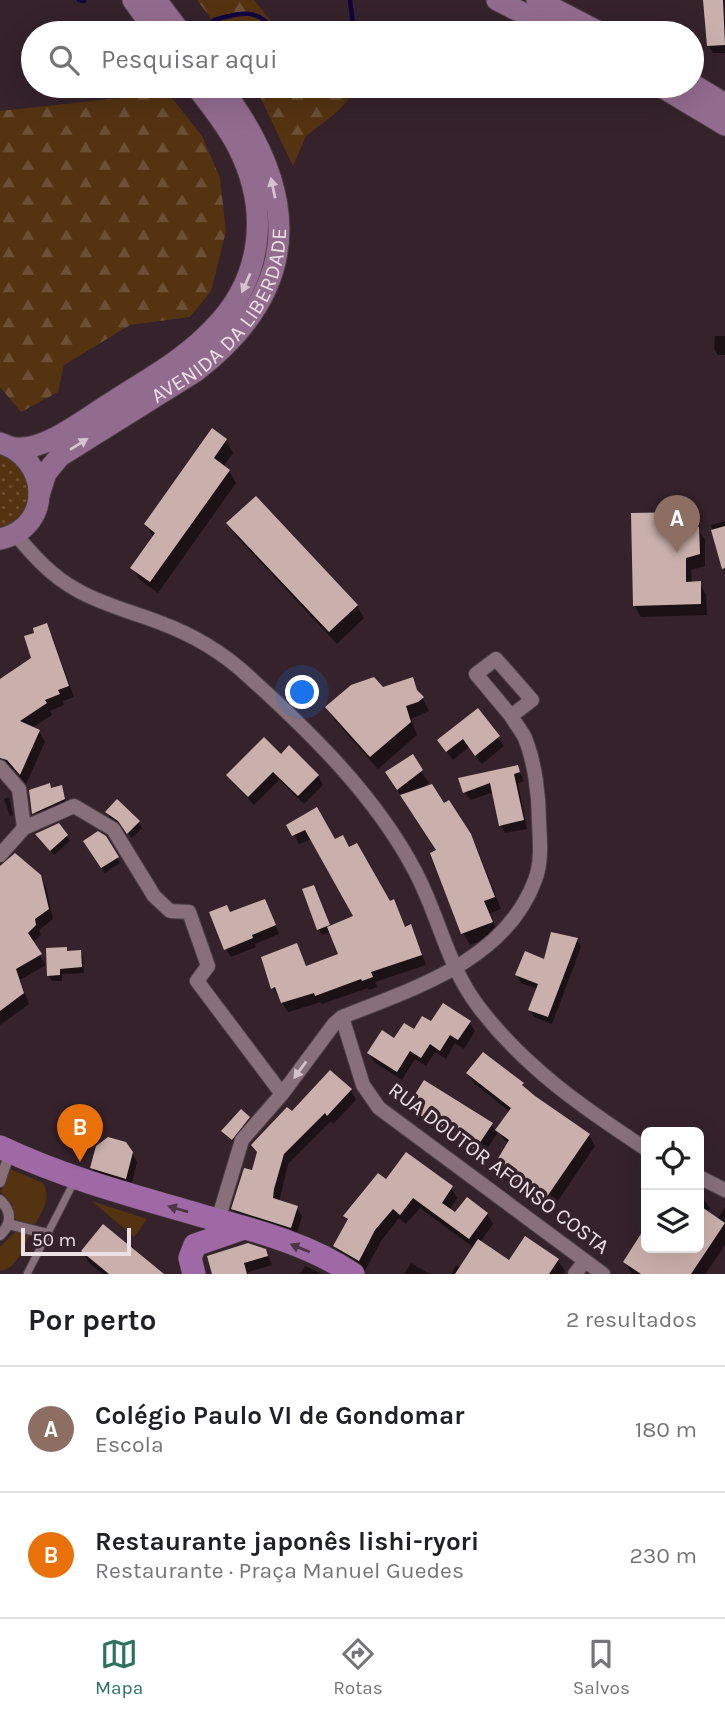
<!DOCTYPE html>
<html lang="pt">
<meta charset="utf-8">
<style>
body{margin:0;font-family:Karla,sans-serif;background:#f6f6f6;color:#202124}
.controls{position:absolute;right:21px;bottom:21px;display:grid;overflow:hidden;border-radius:10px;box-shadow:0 7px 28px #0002}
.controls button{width:63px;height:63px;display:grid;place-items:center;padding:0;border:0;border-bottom:2px solid #e0e0e0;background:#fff;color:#202124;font:35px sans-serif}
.scale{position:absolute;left:21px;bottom:18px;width:110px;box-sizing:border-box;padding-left:7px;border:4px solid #ede0e5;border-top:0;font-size:19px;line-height:24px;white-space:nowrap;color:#ede0e5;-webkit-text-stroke:5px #35222a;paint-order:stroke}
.you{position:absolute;left:303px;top:693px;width:24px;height:24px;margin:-18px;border:5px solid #fff;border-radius:50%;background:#1a73e8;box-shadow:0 0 0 10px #1a73e833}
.badge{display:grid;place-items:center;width:46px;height:46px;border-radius:50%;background:#2d725d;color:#fff;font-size:23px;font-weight:700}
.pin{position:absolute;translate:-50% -58px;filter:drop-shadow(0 2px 4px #0008)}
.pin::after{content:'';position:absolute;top:37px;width:24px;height:21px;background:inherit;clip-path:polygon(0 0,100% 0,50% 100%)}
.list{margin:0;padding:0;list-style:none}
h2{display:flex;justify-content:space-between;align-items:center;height:91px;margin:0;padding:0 28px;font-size:30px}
h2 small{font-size:23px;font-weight:400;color:#757577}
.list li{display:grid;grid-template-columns:46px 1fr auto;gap:21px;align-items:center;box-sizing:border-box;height:126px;padding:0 28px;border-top:2px solid #e0e0e0}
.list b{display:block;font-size:26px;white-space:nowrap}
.list p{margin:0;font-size:23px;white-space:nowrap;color:#757577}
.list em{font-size:23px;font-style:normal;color:#757577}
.icon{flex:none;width:38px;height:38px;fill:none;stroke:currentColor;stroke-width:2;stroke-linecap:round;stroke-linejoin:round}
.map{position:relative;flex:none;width:725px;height:1274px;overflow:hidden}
.search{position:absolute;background:#fff;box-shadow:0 7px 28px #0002;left:21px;right:21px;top:21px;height:77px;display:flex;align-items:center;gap:18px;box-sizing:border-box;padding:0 24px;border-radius:38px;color:#757577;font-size:26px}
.sheet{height:343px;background:#fff}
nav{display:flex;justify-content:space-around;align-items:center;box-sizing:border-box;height:98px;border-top:2px solid #e0e0e0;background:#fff;font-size:19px;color:#757577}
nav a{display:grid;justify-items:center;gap:4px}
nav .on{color:#2d725d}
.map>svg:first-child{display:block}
.grass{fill:url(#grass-dots)}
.forest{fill:url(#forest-firs)}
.garden{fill:#543311}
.shadow{fill:#0007}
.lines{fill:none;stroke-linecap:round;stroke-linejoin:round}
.stream{stroke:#13033f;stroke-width:4.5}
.building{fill:#cab0ac}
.service-casing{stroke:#4e3e45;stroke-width:9}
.pedestrian-casing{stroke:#4e3e45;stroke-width:12}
.minor-casing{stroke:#4e3e45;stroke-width:16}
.secondary-casing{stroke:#4e3e45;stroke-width:23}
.primary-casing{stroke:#4e3e45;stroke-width:24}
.service{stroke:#877079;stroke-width:7}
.pedestrian{stroke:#877079;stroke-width:10}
.minor{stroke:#877079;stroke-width:14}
.secondary{stroke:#926c8f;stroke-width:21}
.primary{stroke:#9e69a4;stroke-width:23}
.oneway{fill:#d6c3d0}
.oneway2{fill:#d4c4ca}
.oneway3{fill:#4f3448}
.labels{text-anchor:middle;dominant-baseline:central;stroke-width:7;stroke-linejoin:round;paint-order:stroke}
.street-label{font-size:21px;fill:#ede0e5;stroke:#35222a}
</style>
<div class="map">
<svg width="725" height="1274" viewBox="0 0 725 1274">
<defs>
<pattern id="grass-dots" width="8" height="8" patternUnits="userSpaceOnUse" patternTransform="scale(1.75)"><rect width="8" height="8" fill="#543311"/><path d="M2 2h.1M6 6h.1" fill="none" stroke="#6d5034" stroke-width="1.8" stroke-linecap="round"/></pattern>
<pattern id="forest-firs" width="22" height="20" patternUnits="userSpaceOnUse" patternTransform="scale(1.75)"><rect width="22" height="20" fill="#543311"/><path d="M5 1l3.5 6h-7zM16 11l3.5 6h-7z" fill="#6d5034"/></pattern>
</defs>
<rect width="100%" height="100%" fill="#35222a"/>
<path class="grass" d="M0,452L19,462L30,484L26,509L18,520L0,529Z"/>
<path class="forest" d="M197,0H254L280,33H222Z
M255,86H284V91L293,86H354L356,90L337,112L306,136L293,166Z
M168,93L202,136L220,178L226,231L211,291L190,317L130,325L64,365L58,392L21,412L0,387V111Z"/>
<path class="garden" d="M10,1169L43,1183C52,1198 42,1211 35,1225L16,1220L12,1204L1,1192Z
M92,1201L147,1219L134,1237Z
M16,1231L30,1233C23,1248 18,1268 0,1271V1247Z"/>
<path class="shadow" d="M705,0H725V53H713L708,45Z
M715,336H725V355H718L714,349Z
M226,440L233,453L223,467L229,471L236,483L158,593L140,580L133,568L153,537L146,524Z
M684,514L691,525V531L698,529L705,540V566L691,570L692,583H700L706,595L707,615L641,617L634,605Z
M725,521V573L711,525Z
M229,524L357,606L364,618L337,644L236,536Z
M46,625L52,636L74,697L63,701L64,705L50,711L52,715L32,728L39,731L45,742L26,784L15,771L5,768L0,763V681L34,659L36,634Z
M412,679L429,711L411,719L417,735L378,769L334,719L327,707Z
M477,711L504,746L482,764L469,747L453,760L445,749Z
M281,756L318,776L323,785L304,804L279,780L254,805L234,784L228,775Z
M517,767L524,781L518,783L527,829L505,833L501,825L494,792L470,800L465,792Z
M421,771L429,783L422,788L444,805L470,835L477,848L501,909L490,913L498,934L470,945L463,933L438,852L394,785Z
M49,785L52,789L62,787L67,805L42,816L38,812L36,814L33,809Z
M9,797L13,815L10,816L4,799Z
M317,810L334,841L405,928L411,927L426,965L375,982L377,987L369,990L368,988L322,1004L321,1002L288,1012L273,988L263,958L296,945L307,967L340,955L330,932L322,935L319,929L317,892L330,927L356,917L312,839L299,844L289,825Z
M107,812L139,822L142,828L132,838L124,827L110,818Z
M67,836L70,841L54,855L40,840Z
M105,837L120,863L105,873L88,847Z
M0,869L40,876L46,887L53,919L39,930L41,935L32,943L46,965L20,980L29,1004L0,1025Z
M269,910L279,934L255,944L256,947L231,957L226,949L231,914Z
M577,939L581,947L552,1024L534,1017L530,1009L538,989L521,983L517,975L546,961Z
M66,949L68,952H80L83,957L84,973L62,974V981H52L49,976Z
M469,1022L475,1031L464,1049L455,1043L446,1059L435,1052L426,1066L415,1059L402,1080L374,1062L369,1053L432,1023Z
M468,1074L522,1084L525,1090L589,1135L595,1146L551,1211L501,1178L495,1167L509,1145L498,1132L481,1158L414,1117L409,1107L491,1124L496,1132L510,1112L475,1084Z
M351,1090L356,1100L333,1124L331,1121L288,1164L279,1202L296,1207L302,1216L296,1236L238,1218L233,1209L253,1172L258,1154L253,1145L292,1114Z
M248,1118L252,1124L236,1145L223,1131Z
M132,1153L137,1162L131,1187L97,1177L92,1167Z
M387,1182L451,1188L457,1198L449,1211L455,1215L487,1214L493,1224L480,1242L510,1263L558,1260L565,1271L563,1274H451L456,1265L461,1268L474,1248L420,1208L406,1224L399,1218L381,1241L365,1271L341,1257L335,1246L348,1221L345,1216Z
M699,1193L710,1208L707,1213L717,1220L725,1207V1245L705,1274H632L625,1262L646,1229V1248H699Z
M265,1250L272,1265L248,1272V1274H214Z
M83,1252L162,1274H103L90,1264Z
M411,1263L430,1274H404Z
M305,1266L318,1272L321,1274H300Z"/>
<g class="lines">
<path class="stream" d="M79,0L84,1
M350,0L354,33
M214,20C239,13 259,6 275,33
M295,86L314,90L334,88L336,86"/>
</g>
<path class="building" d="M703,0H723L725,45L707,46Z
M212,428L227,439L214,458L230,470L150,582L130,568L155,533L144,524Z
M256,496L358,605L329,632L226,523Z
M685,512V530L699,527L700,554L686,558V582L701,581V604L633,606L631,513Z
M725,526V568L722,569L711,530Z
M47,623L69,686L58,690L60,694L45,700L47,703L20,721L40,730L20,775L7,760L0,758V679L31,658L24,636L34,633L33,628Z
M374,677L383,687L413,677L417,690L424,697L418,702L406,706L411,722L370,757L325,707L351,685Z
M478,708L500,736L475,756L463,739L446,752L437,740Z
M264,737L281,754L289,745L319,775L298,796L273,772L248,797L226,775Z
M413,754L423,770L397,790L385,772Z
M518,765L520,772L514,774L524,820L499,826L490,783L463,793L458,778Z
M50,783L51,788L62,785L65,799L32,814L29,790Z
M432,784L444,803L449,800L471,834L495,897L484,901L493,922L461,934L430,853L436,850L400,795Z
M117,799L140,821L127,834L118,821L105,812Z
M317,807L335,839L343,835L349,847L357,843L390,901L394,899L405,927L411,924L422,955L371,972L373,977L362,981L361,979L315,996L314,993L281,1003L275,987L271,989L261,957L297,943L306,966L338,954L327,927L353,916L305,830L292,836L286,825Z
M59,823L68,835L50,851L35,834Z
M98,831L106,836L119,857L101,868L83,841Z
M15,853L41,875L49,909L35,919L36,925L28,933L42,954L16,969L24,993L0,1011V866Z
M314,885L330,925L317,930L302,889Z
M265,899L276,925L252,935L253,938L224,950L209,912L227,905L230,912Z
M551,932L578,938L548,1017L528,1010L538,984L515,975L525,951L544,959Z
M67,947V951L81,950L82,967L60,969V975L47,976L46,948Z
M443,1003L471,1021L458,1040L450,1035L440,1051L430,1044L421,1058L410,1051L397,1072L367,1053L382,1030L394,1038L404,1023L414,1029L422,1016L431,1021Z
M483,1052L524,1083L522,1085L535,1096L590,1134L544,1201L493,1167L509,1140L495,1130L511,1108L466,1073Z
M330,1070L352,1089L327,1116L325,1113L284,1154L274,1189L273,1198L298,1206L291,1228L231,1209L244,1168L252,1170L257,1152L251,1145L287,1107L292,1111Z
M424,1080L493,1123L475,1150L407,1107Z
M241,1109L250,1117L232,1140L221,1131Z
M108,1137L126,1142L133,1152L126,1179L90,1168L96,1146Z
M406,1152L453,1186L442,1203L455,1212L467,1197L488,1213L469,1239L413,1198L400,1215L393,1209L375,1230L359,1261L333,1246L348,1219L343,1216L378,1173L386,1179Z
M699,1205L725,1223L691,1274H641L623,1262L646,1226V1248H699Z
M103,1224L164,1274H109L81,1251Z
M525,1236L559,1259L549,1274H455L478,1239L509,1260Z
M248,1243L266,1249L268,1256L244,1263L247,1274H212L207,1256Z"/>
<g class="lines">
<defs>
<path id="service" d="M27,1274L75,1180"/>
<path id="pedestrian" d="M0,1182L10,1152
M0,1200C12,1211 12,1224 0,1235
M8,1224L48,1234"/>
<path id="minor" d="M15,534C34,556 51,576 77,590C103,605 133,612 161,623C193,635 222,652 247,675C310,732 375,795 415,871C439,916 447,965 478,1006C524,1067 582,1107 646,1149
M0,767L19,789L24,828L0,855
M24,828L74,806L113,829L154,896L170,911L189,912L208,966L197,981L282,1094
M342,1017L363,1085L379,1108L603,1274
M699,1177L725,1190
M218,1220L242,1140L282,1094L334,1024L342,1017C415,988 506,960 535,880C542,863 540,840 539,822C539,796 535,763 525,738C521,730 515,723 511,716L532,700L496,659L476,674L511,716
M575,1274L585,1261"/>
<g id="secondary">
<path d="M133,0L157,33"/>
<path d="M156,0L181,33"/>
<path d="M497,0L562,33"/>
<path d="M537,0L601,33"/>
<path d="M692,84L725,104"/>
<path d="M660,86L725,125"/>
<path d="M0,443C50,458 54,527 0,539"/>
<path d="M15,448C47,451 87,417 114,401C148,379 185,359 213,329C263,279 270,210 238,147C227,125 211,106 196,86"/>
<path id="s1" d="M39,495L46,473L60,456L196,371C306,286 299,190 220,86"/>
</g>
<path id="primary" d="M0,1147C65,1178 134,1196 203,1216C254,1230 309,1244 353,1274
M194,1274L190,1258L195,1245L244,1228"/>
</defs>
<use href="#service" class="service-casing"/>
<use href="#pedestrian" class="pedestrian-casing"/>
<use href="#minor" class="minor-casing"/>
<use href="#secondary" class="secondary-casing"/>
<use href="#primary" class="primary-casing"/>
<use href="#service" class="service"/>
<use href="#pedestrian" class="pedestrian"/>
<use href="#minor" class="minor"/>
<use href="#secondary" class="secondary"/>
<use href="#primary" class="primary"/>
</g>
<defs><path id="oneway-solid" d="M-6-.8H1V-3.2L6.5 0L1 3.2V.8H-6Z" transform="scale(1.75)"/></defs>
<g class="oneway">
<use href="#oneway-solid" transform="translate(273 188) rotate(-102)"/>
<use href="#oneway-solid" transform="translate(246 283) rotate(114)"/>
<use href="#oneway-solid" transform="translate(79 444) rotate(-32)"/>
</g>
<use class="oneway2" href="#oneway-solid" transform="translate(300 1070) rotate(126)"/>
<g class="oneway3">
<use href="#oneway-solid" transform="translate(178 1209) rotate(-164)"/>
<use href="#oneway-solid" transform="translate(300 1248) rotate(-158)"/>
</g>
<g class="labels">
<g class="street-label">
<text stroke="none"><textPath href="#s1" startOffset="266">AVENIDA DA LIBERDADE</textPath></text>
<text transform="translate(499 1168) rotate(37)">RUA DOUTOR AFONSO COSTA</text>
</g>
</g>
</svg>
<div class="controls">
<button><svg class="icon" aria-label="locate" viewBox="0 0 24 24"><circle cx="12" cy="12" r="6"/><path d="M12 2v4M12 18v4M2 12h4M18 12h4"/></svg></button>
<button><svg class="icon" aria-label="layers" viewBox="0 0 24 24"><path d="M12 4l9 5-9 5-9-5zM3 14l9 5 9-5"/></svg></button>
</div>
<div class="scale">50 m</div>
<div class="you"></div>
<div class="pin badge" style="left:677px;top:553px;background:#8d6e63">A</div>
<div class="pin badge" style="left:80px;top:1162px;background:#e8710a">B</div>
<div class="search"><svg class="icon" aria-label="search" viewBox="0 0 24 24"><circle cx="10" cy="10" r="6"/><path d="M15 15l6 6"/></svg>Pesquisar aqui</div>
</div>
<section class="sheet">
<h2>Por perto<small>2 resultados</small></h2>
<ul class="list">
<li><span class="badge" style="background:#8d6e63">A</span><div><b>Colégio Paulo VI de Gondomar</b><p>Escola</p></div><em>180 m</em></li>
<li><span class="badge" style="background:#e8710a">B</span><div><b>Restaurante japonês lishi-ryori</b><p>Restaurante · Praça Manuel Guedes</p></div><em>230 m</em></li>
</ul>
</section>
<nav>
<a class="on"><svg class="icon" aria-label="map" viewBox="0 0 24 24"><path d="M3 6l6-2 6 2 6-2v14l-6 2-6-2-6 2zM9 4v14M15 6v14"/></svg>Mapa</a>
<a><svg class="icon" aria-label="directions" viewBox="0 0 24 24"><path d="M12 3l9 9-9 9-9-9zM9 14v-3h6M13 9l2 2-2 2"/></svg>Rotas</a>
<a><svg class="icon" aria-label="saved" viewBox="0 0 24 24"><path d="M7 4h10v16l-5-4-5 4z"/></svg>Salvos</a>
</nav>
